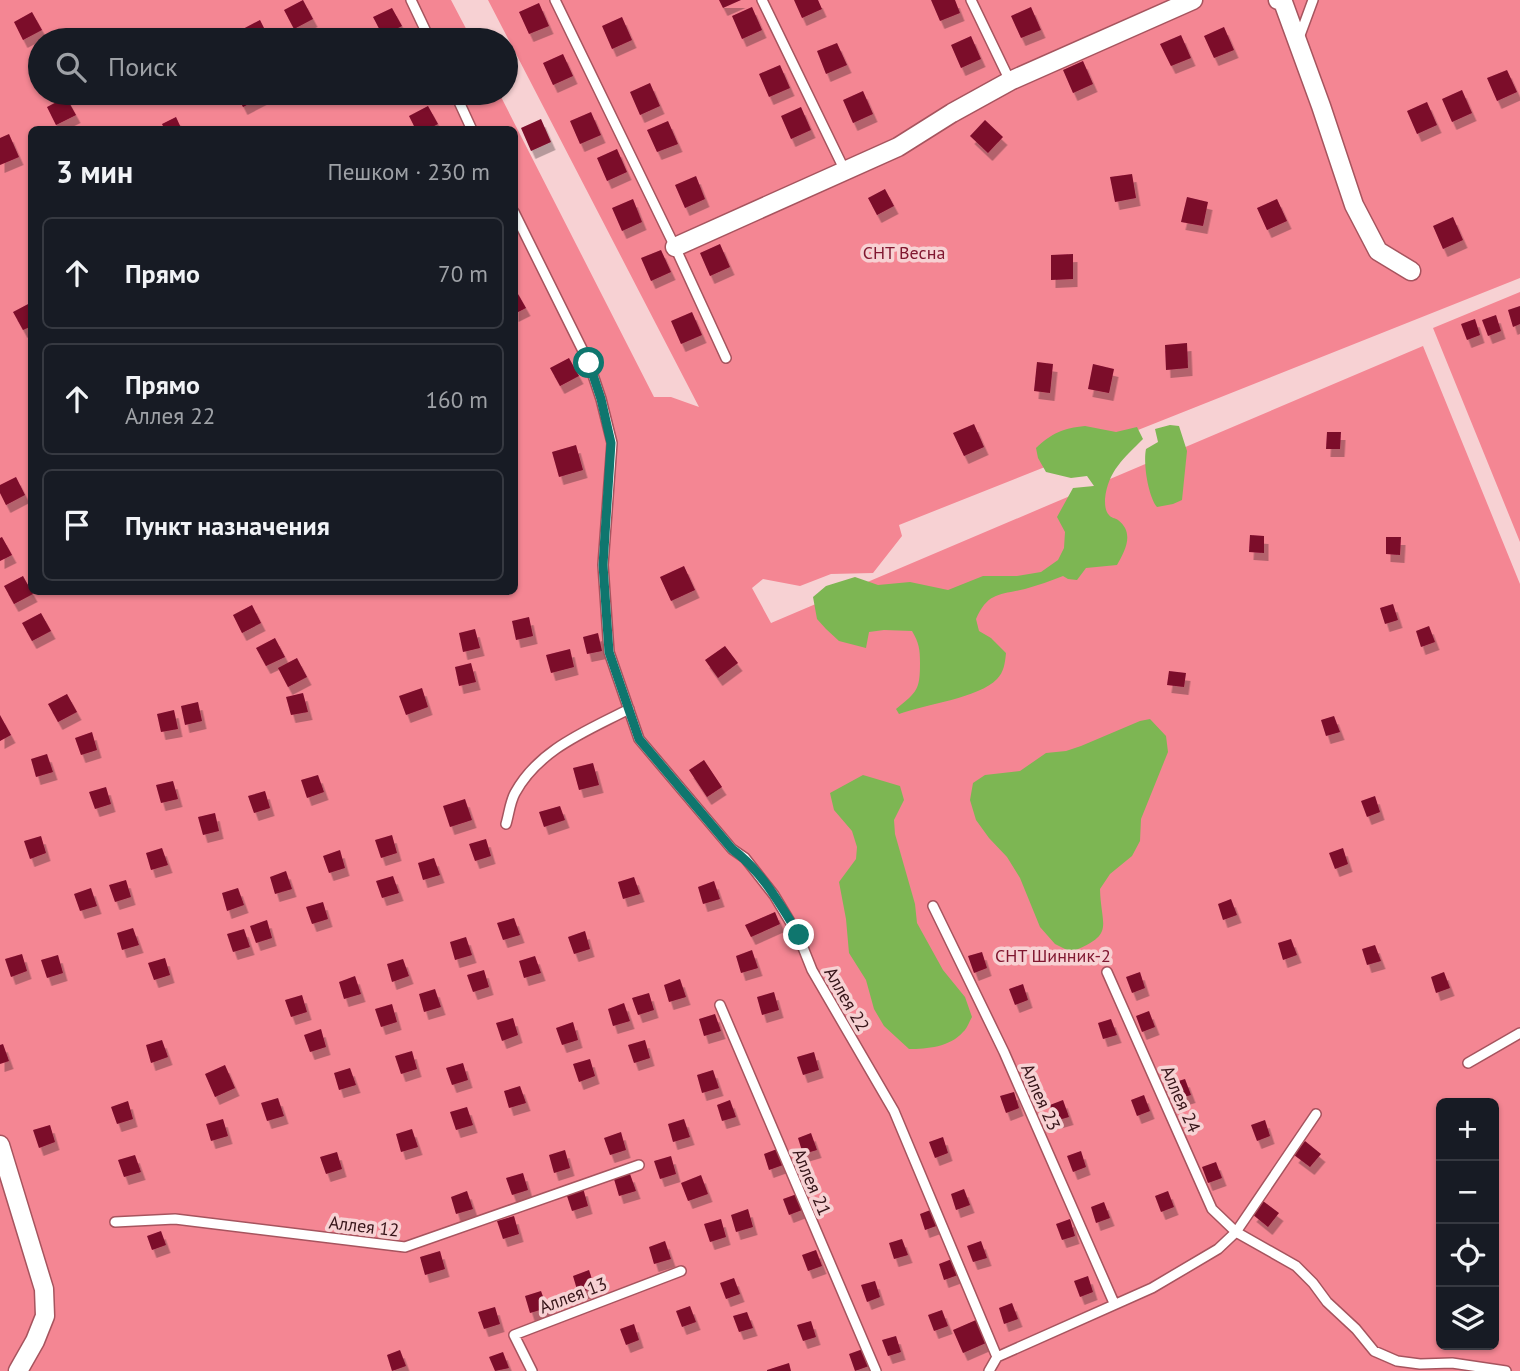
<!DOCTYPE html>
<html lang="ru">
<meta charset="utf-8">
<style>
body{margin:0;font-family:"PT Sans",sans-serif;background:#20242c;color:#f1f3f6}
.controls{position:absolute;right:21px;bottom:21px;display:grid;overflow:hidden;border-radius:10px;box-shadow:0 2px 5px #0004}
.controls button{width:63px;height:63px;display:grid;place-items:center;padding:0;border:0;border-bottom:2px solid #363941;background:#171b24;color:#f1f3f6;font:35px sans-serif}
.stop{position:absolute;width:21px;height:21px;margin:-16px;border:5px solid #0f766e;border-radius:50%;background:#fff}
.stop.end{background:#0f766e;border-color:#fff;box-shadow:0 2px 7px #0008}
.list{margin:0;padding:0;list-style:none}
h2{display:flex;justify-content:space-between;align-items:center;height:91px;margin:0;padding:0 28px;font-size:30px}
h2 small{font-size:23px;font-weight:400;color:#9ea1a6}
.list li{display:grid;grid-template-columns:46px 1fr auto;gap:21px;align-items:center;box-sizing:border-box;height:112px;margin:0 14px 14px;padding:0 14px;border:2px solid #363941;border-radius:10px}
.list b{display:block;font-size:26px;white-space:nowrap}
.list p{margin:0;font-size:23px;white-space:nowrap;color:#9ea1a6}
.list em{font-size:23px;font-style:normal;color:#9ea1a6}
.icon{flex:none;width:38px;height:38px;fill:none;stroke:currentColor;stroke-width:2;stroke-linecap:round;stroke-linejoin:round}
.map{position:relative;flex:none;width:1520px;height:1371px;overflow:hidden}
.search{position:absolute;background:#171b24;box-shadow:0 2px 5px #0004;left:28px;top:28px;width:490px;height:77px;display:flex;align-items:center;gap:18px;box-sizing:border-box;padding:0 24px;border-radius:38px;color:#9ea1a6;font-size:26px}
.panel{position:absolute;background:#171b24;box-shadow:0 2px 5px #0004;left:28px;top:126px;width:490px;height:469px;border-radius:10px}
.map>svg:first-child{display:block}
.green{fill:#f48693;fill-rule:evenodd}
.water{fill:#7db653}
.building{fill:#7b092a;filter:url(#shadow)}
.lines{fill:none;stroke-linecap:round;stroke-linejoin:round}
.lane-casing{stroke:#a6545e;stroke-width:12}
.street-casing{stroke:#a6545e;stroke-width:21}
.lane{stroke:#fff;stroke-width:9}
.street{stroke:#fff;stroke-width:18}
.route{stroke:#0f766e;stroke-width:9}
.labels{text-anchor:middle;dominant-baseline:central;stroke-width:7;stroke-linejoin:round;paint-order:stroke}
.park-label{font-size:18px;fill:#801730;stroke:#f7d1d3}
.street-label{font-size:18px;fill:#361519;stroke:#f7d1d3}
</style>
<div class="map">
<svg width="1520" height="1371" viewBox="0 0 1520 1371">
<defs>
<filter id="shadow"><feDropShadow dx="4.5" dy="8" stdDeviation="0" flood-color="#0004"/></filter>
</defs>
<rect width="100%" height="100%" fill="#f7d1d3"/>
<path class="green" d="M0,0H451L472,40H40V93H499L654,397H671L699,407L488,0H1520V278L899,525L902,536L873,573L831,574L800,586L763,579L752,588L771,623L1423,346L1520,584V1371H0ZM32,130H514V592H32ZM1441,1103H1494V1345H1441Z
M1520,292V542L1433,328Z"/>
<path class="water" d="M1170,425L1179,426L1187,451L1182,500L1173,504L1157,507C1148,496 1143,463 1146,449L1158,442L1155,429Z
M1085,426L1116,432L1137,427L1143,439C1124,458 1108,471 1105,499C1105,504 1105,511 1109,515C1111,518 1115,518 1118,520C1135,533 1125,551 1117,565L1086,568L1077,580L1068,579L1063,576C1051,581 1038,585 1025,589C1000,595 988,592 976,619L979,631L991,638L1006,653C1005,663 1004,672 997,679C979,698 926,704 899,714L896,709C917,692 920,690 920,663C920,649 919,643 912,631L884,630L869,632L866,648L839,641L826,629L817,619L813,597L826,586L855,577L878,585L910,582L948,590L983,576H1017L1041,572L1058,560L1064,548L1065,532L1057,517L1073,488L1094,486L1087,476L1071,478L1046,472L1038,458L1036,448C1052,433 1063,428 1085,426Z
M1150,719L1166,736L1168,752L1141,819L1140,841L1132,856L1110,874L1100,889C1101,928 1116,934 1071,952L1055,944L1040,927L1020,878L1007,857L989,838L976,820L970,800L973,783L985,775L1020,771L1046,753L1066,751L1081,746L1140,721Z
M863,775L900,786L904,800L894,820L895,834L915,904L917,923L943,970L965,997L972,1017C969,1022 967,1029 963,1032C950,1047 927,1049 909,1049L884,1026L874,1009L866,980L849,953L846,919L839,882L856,859L857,847L852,831L834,810L830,793Z"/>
<path class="building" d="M303,0L313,19L294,29L284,10Z
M719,0H741L723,8Z
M794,0H818L822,9L802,18Z
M931,0H955L960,13L940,21Z
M539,3L549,26L529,34L519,12Z
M752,7L762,30L742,39L732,16Z
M1031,7L1041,30L1021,38L1011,16Z
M392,8L402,26L383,36L373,17Z
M32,12L42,30L23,40L14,22Z
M622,17L632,40L612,49L602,26Z
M260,20L269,38L264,40H247L241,30Z
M1224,27L1234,50L1214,58L1204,36Z
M1181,35L1191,58L1171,66L1160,44Z
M971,36L981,59L961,68L951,45Z
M837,43L847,65L826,74L817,51Z
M563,54L573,76L553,85L543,63Z
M1083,61L1093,84L1073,93L1063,70Z
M780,65L790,88L769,97L759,74Z
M1507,70L1517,92L1497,101L1487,78Z
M650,83L660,106L640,115L630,92Z
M1462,90L1472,113L1452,122L1442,99Z
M863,91L873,114L853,123L843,100Z
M236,93H260L262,97L243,107Z
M66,97L76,115L56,125L47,107Z
M1427,102L1437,125L1417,134L1407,111Z
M428,106L438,124L427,130H416L409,116Z
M801,107L811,130L791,139L781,116Z
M591,112L601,135L580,144L570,121Z
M176,117L182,130H165L162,124Z
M541,119L551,142L531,151L521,128Z
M985,120L1003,137L988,153L970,136Z
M668,121L678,144L657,152L647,130Z
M9,134L19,157L0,165V138Z
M617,149L627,172L607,181L597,158Z
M1132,174L1136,198L1115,202L1110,177Z
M696,176L705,199L685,208L675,185Z
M885,189L894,206L877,215L868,198Z
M1187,197L1208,202L1203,226L1181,222Z
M633,199L642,222L622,231L612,208Z
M1277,199L1287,221L1267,230L1257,208Z
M1453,217L1463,240L1443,249L1433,226Z
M720,244L730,267L710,276L700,253Z
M661,250L671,272L651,281L641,258Z
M1073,254V279L1051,280V255Z
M514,287L526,308L514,314Z
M32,302V326L23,330L13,312Z
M1520,306V324L1513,327L1508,310Z
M692,312L702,335L681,344L671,321Z
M1496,315L1501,331L1488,336L1482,320Z
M1475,319L1480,335L1467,340L1461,324Z
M1187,343L1188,368L1166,370L1165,345Z
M569,358L579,376L560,386L550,368Z
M1037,362L1053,364L1050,393L1034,391Z
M1093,364L1114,369L1109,393L1088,389Z
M974,424L984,447L964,456L953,433Z
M1327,432H1341L1340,449H1326Z
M576,445L583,470L559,477L552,452Z
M16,477L25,495L6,505L0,493V485Z
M1250,535L1264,536V553L1249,552Z
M2,537L12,555L0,561V538Z
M1386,537H1401L1400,555L1386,554Z
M684,566L695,590L671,601L660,577Z
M23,576L33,594L14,604L4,586Z
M1393,604L1398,620L1385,624L1380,608Z
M252,605L261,623L242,633L233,615Z
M41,613L51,631L32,641L22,623Z
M529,617L533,636L516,640L512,621Z
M1429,626L1435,642L1421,647L1416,631Z
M475,629L480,648L463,652L459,633Z
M598,633L602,651L587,654L583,637Z
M275,638L285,657L266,666L256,648Z
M725,646L738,663L718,678L705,660Z
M570,649L574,667L551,673L546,655Z
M297,658L307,677L288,687L278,668Z
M471,663L476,682L459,686L455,667Z
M1169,671L1186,673L1184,687L1167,685Z
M422,688L428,707L406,715L399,696Z
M303,693L308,712L291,715L286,697Z
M67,694L77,712L58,722L48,704Z
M198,702L202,721L185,725L181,706Z
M174,710L178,729L161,732L157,714Z
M0,715L11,735L0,741Z
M1334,716L1340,732L1326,736L1321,720Z
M92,732L97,750L81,755L75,738Z
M47,754L53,772L36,777L31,759Z
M704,760L722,787L707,797L689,770Z
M593,763L599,785L579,790L573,768Z
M318,775L324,792L307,798L301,780Z
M173,781L178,799L161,803L156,785Z
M106,787L111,804L95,809L89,792Z
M265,791L270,808L254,813L248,796Z
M1375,796L1380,812L1367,817L1361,801Z
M465,799L472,820L450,827L443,806Z
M560,806L565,820L544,827L539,812Z
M215,813L219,831L203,835L198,817Z
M392,835L397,853L381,858L375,840Z
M41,836L46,853L30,859L24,841Z
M486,839L491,856L475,861L469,844Z
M162,848L168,865L151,870L146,853Z
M1343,848L1348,864L1335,869L1329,853Z
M340,850L345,868L329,873L323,856Z
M434,858L440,875L423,880L418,863Z
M286,871L292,889L275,894L270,877Z
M393,876L399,893L382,898L376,881Z
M634,877L640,894L623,899L618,882Z
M126,880L131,897L115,902L109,885Z
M714,881L720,899L703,904L698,887Z
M91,888L97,906L80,911L74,894Z
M238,888L244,905L227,911L222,893Z
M1231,899L1237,915L1223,920L1218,904Z
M323,902L328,919L312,924L306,907Z
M775,912L780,924L751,937L745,925Z
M514,918L520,935L503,940L497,923Z
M267,920L272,938L256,943L250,926Z
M133,928L139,945L122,950L117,933Z
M244,929L250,947L233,952L227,934Z
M585,931L590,949L574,954L568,937Z
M466,937L472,955L455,960L450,942Z
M1291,939L1297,955L1283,960L1278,943Z
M1375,945L1381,961L1367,965L1362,949Z
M752,950L758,968L741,973L736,956Z
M982,952L987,968L974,973L968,956Z
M22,954L27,971L11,977L5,959Z
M58,955L63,973L47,978L41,960Z
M535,956L541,973L524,978L519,961Z
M165,958L170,975L154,980L148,963Z
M403,959L409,976L392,982L387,964Z
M484,970L489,987L473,992L467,975Z
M1140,972L1145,988L1132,993L1126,977Z
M1444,972L1450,988L1436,993L1431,977Z
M355,976L361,994L344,999L339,982Z
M680,979L686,997L669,1002L664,985Z
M1023,984L1028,1000L1015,1005L1009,989Z
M435,989L441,1007L424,1012L419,994Z
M774,992L779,1010L762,1015L757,997Z
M649,993L654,1010L638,1015L632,998Z
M302,995L307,1012L291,1017L285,1000Z
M624,1003L630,1021L613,1026L608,1009Z
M392,1004L397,1022L381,1027L375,1009Z
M1149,1011L1155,1027L1142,1032L1136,1016Z
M715,1014L721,1031L704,1036L699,1019Z
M513,1018L518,1035L502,1041L496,1023Z
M1111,1019L1117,1035L1103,1039L1098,1023Z
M573,1022L578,1040L562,1045L556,1028Z
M321,1029L326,1047L310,1052L304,1035Z
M162,1040L168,1057L151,1063L146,1045Z
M645,1040L650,1058L634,1063L628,1045Z
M3,1044L9,1061L0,1064V1045Z
M412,1051L417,1069L401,1074L395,1056Z
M814,1052L819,1070L803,1075L797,1057Z
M590,1059L595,1076L579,1082L573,1064Z
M463,1063L468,1080L452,1085L446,1068Z
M225,1065L235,1088L215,1097L205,1074Z
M350,1068L356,1085L339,1090L334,1073Z
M713,1070L719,1088L702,1093L697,1075Z
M1185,1079L1191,1095L1177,1099L1172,1083Z
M520,1086L526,1103L509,1108L504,1091Z
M1014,1092L1019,1108L1006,1113L1000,1096Z
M1144,1095L1150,1111L1137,1116L1131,1100Z
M278,1098L284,1116L267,1121L261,1103Z
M730,1100L736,1117L722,1121L717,1105Z
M1063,1100L1069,1117L1055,1121L1050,1105Z
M128,1101L133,1119L117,1124L111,1107Z
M467,1107L473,1125L456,1130L450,1112Z
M223,1119L228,1136L211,1141L206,1124Z
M684,1119L690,1137L673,1142L668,1124Z
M1265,1120L1270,1136L1257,1141L1251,1125Z
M50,1125L55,1142L39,1148L33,1130Z
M412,1129L418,1147L401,1152L396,1134Z
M621,1132L626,1150L610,1155L604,1138Z
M811,1133L817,1150L803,1154L798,1138Z
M943,1137L948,1153L935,1158L929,1142Z
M1305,1141L1321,1154L1310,1167L1294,1155Z
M777,1149L783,1165L769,1170L764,1154Z
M565,1150L570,1168L554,1173L549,1155Z
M1081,1151L1086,1167L1073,1172L1067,1156Z
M337,1152L342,1169L326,1174L320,1157Z
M135,1155L141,1172L124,1177L118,1160Z
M671,1156L676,1174L660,1179L654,1161Z
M1216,1162L1222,1178L1208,1183L1202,1167Z
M523,1173L528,1190L512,1195L506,1178Z
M630,1174L636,1191L619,1196L614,1179Z
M701,1175L708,1194L688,1201L681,1183Z
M583,1188L588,1206L572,1211L566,1193Z
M964,1189L970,1205L956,1210L951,1194Z
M467,1191L473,1209L456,1214L451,1197Z
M1168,1191L1174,1207L1161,1212L1155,1196Z
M797,1194L802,1210L789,1215L783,1199Z
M1263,1201L1279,1213L1268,1227L1252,1214Z
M1104,1202L1110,1218L1096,1223L1091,1207Z
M748,1209L753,1227L736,1232L731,1215Z
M933,1209L939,1225L925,1230L920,1214Z
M514,1216L519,1234L503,1239L497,1221Z
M721,1219L726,1237L710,1242L704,1224Z
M1070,1219L1075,1236L1062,1240L1056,1224Z
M161,1231L166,1245L152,1250L147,1236Z
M902,1239L908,1255L894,1259L889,1243Z
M665,1241L671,1259L654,1264L649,1247Z
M981,1241L987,1258L973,1262L967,1246Z
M816,1250L822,1266L808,1271L802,1255Z
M440,1251L445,1269L425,1275L420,1257Z
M952,1259L958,1275L944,1280L939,1264Z
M589,1270L595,1288L578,1293L573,1276Z
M1088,1276L1093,1292L1080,1297L1074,1281Z
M734,1278L740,1294L726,1299L720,1283Z
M875,1281L880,1297L867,1302L861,1285Z
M541,1291L547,1308L530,1313L525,1296Z
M1012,1303L1018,1319L1004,1324L999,1308Z
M690,1306L696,1322L682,1327L676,1311Z
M495,1307L500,1324L484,1329L478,1312Z
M942,1310L948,1326L934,1331L928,1315Z
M747,1312L753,1328L739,1332L733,1316Z
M976,1320L986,1343L963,1353L953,1330Z
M811,1321L816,1337L803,1341L797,1325Z
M634,1324L639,1340L626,1345L620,1329Z
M896,1336L901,1352L888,1356L882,1340Z
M863,1349L869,1366L855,1371L849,1354Z
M400,1350L406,1366L392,1371L387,1355Z
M503,1352L509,1368L495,1371L489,1357Z
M789,1363L791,1371H767V1370Z"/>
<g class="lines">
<defs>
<path id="lane" d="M411,0L430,40
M555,0L675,247L726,358
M762,0L845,171
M971,0L1010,81
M1299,38L1313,0
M455,93L472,130
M514,212L589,363L601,399L612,443L603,565L609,652L639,739L732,849L745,858L774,895L798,935L812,970L894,1111L997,1357
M506,824C509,814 510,802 515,793C539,749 587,731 629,709
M933,906L1004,1052L1114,1303
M1107,972L1212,1209L1236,1232L1296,1266L1313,1283L1327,1302L1356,1329L1374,1351L1397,1361L1420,1364L1452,1363L1506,1371
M720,1005L876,1371
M1468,1063L1520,1033
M115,1222L175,1219L405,1247L639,1165
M532,1371L514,1335L681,1271
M989,1371L997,1357L1152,1288L1218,1249L1236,1232L1316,1114"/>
<path id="street" d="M1278,0L1283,2L1321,106L1354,205L1378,251L1411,271
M675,247L898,147L952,113L1010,81L1193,0
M0,1145L44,1289L45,1316L35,1341L18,1371"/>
</defs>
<use href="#lane" class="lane-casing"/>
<use href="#street" class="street-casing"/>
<use href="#lane" class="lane"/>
<use href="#street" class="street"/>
</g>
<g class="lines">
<path class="route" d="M589,363L601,399L611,443L603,565L609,652L639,739L732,849C761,870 780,904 799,935"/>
</g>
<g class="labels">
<g class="park-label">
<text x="904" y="252">СНТ Весна</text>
<text x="1053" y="955">СНТ Шинник-2</text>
</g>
<g class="street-label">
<text transform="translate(847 999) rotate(60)">Аллея 22</text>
<text transform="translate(1041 1097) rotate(66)">Аллея 23</text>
<text transform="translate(1181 1099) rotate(66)">Аллея 24</text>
<text transform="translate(812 1182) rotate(67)">Аллея 21</text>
<text transform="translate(364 1226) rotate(7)">Аллея 12</text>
<text transform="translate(573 1295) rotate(-21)">Аллея 13</text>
</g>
</g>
</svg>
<div class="controls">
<button>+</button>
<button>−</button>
<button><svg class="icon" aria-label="locate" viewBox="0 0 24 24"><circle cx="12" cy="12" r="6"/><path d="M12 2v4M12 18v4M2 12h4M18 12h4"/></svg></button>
<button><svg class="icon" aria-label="layers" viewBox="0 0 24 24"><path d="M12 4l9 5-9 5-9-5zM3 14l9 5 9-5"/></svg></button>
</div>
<div class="stop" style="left:589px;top:363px"></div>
<div class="stop end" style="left:799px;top:935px"></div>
<div class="search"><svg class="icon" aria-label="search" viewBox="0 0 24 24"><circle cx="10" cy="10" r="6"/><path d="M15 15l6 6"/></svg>Поиск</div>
<section class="panel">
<h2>3 мин<small>Пешком · 230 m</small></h2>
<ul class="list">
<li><svg class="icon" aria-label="ahead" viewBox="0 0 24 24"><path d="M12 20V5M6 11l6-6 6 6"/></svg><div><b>Прямо</b></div><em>70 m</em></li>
<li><svg class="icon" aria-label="ahead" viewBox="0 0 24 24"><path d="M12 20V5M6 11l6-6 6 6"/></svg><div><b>Прямо</b><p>Аллея 22</p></div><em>160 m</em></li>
<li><svg class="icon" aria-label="arrive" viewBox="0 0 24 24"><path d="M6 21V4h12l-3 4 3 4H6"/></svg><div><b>Пункт назначения</b></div></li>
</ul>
</section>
</div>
